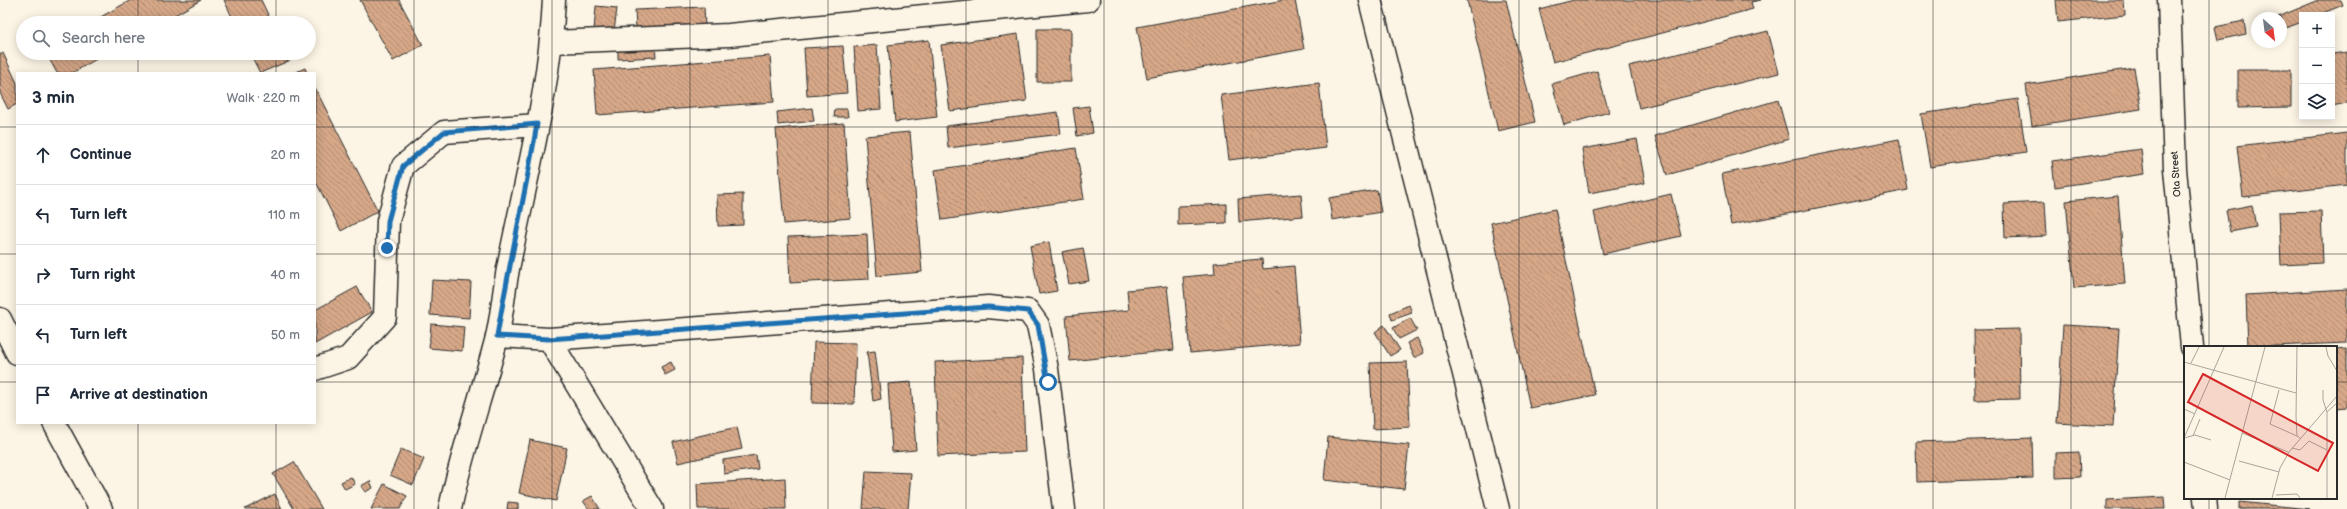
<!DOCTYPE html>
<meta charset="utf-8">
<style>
body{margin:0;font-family:"Balsamiq Sans",sans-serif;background:#f2f2f3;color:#1f2937}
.controls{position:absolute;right:12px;top:12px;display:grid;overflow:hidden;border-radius:0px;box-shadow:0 2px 10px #0003}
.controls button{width:36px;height:36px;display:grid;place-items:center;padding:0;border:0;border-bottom:1px solid #e0e1e3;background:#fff;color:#1f2937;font:20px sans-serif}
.compass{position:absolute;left:2251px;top:12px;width:36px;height:36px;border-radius:50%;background:#fff;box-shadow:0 2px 10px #0003;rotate:152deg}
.stop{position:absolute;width:12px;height:12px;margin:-9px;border:3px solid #1f6fb2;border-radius:50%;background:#fff}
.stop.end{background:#1f6fb2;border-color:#fff;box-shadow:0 1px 4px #0008}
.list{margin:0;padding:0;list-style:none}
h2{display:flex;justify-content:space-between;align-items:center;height:52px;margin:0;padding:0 16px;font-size:17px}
h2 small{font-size:13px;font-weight:400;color:#747a83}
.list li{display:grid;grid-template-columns:26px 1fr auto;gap:12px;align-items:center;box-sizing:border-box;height:60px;padding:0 16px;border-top:1px solid #e0e1e3}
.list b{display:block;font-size:15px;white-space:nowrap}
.list em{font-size:13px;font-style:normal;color:#747a83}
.icon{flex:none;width:22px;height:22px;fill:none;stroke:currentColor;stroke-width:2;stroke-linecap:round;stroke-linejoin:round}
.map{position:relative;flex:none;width:2347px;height:509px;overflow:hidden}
.search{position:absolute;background:#fff;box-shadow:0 2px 10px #0003;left:16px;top:16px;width:300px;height:44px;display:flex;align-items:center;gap:10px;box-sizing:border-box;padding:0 14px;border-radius:22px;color:#747a83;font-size:15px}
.panel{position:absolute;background:#fff;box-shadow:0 2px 10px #0003;left:16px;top:72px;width:300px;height:352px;border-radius:0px}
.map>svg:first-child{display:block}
.building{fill:url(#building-back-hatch);stroke:#2b2b2b}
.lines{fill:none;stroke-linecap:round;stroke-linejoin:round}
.minor-casing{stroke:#2b2b2b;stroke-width:25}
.minor{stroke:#fcf5e5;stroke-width:22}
.route{stroke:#1f6fb2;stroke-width:5}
.grid{fill:none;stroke:#2b2b2b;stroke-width:1;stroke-opacity:0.55}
.labels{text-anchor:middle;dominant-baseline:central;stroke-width:3;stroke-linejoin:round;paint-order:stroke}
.street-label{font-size:10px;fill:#2b2b2b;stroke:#fcf5e5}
.inset-road{fill:none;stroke:#a8a49b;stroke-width:1}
.view{fill:#d62828;fill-opacity:0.15;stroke:#d62828;stroke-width:2}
.inset-edge{fill:none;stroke:#2b2b2b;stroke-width:2}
</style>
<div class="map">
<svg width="2347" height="509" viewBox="0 0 2347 509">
<defs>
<pattern id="building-back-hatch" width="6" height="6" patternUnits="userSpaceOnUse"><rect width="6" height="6" fill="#d6a888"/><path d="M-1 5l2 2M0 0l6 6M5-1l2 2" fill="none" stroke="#ae896f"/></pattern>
</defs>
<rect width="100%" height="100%" fill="#fcf5e5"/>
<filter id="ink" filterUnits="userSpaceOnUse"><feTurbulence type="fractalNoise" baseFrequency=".025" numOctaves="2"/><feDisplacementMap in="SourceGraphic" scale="8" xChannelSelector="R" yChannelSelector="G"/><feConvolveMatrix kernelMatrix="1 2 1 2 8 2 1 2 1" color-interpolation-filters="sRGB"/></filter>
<g filter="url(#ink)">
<path class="building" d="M131,0H201L161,23H90Z
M224,0H261L272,23H235Z
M360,0H399L423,45L393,61Z
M1284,0H1295L1304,49L1147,78L1137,27Z
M1467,0H1506L1535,122L1498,131Z
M1574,0H1761L1751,2L1753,9L1553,62L1539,9Z
M2056,0H2124L2125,15L2058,22Z
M2319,0H2341L2343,5L2318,15H2302V22L2283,29L2281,18L2278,17Z
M596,6L617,8L614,32L594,30Z
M704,7L705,27L636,29L635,10Z
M2244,21L2246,34L2218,40L2215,27Z
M1037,29H1071V82H1037Z
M1768,31L1779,73L1639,108L1629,66Z
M1018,34L1027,101L950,111L941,45Z
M929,40L937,117L895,122L888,45Z
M877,45L881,109L858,111L854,47Z
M655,46L656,57L618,59V47Z
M843,46L847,93L807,96L804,48Z
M2347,52V103L2332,106V54Z
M3,53L17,83V104L8,109L0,93V54Z
M46,53H107L72,73H57Z
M250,53H287L291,60L260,73Z
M770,56L774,102L597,115L594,70Z
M305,68L307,73H294Z
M2134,68L2141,109L2032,126L2026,85Z
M2238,70H2291V107L2238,108Z
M1597,71L1609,112L1564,125L1552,84Z
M1319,83L1326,148L1229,160L1221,95Z
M315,88L378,211L341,231L315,180Z
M2018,99L2026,152L1930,167L1921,114Z
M1778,100L1789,139L1667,175L1655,136Z
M1089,106L1093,133L1077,136L1073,108Z
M812,108L814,121L778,125L777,112Z
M835,109H847L848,117H834Z
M1058,112L1061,134L948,148L946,126Z
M844,123L851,218L784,224L776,129Z
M910,132L922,272L877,276L865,136Z
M2347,133V185L2243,197L2237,146Z
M1637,139L1645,183L1589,193L1582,149Z
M1899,139L1908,190L1731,225L1722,174Z
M1076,148L1084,199L942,220L935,170Z
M2141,149L2144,174L2055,187L2052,161Z
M1377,190L1381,212L1332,220L1329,198Z
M743,194V225L718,226L717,195Z
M1301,194L1303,216L1239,222L1238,199Z
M1671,194L1681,236L1603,254L1594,212Z
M2118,196L2125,284L2074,288L2066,201Z
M2045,202L2047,236L2005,238L2004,204Z
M1226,204V223L1178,225V206Z
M2252,205L2256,227L2230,232L2226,210Z
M1555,209L1595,395L1530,408L1491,223Z
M2321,211L2323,263L2281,265L2279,212Z
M867,234L869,279L790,283L788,237Z
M1049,242L1057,291L1039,294L1030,246Z
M1083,248L1089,281L1069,284L1062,252Z
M1262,259L1263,269L1294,266L1300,343L1190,353L1183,277L1215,274L1214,263Z
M432,280L471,282L469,318L430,315Z
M1167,286L1174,350L1070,361L1066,316L1129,310L1127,290Z
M357,287L372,312L315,344V310Z
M2347,289V343L2248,347L2246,295Z
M1409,305L1412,313L1392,320L1390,313Z
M1410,318L1417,330L1399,339L1393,328Z
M431,324L464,327L462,351L429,348Z
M1384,325L1400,350L1390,356L1375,332Z
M2063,325L2119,328L2113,426L2057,423Z
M2019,329L2020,399L1975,400L1974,330Z
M1417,338L1424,353L1414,358L1407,343Z
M814,342L856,343L854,404L812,403Z
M2347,349V407L2336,408V350Z
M875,351L881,399L873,401L867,352Z
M1022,358L1025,452L938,456L935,362Z
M671,362L675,370L665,375L661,367Z
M1407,362L1410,427L1373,429L1370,363Z
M911,382L916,450L892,452L888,384Z
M737,427L742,449L678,463L673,442Z
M1328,437L1409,445L1404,489L1324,480Z
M2032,438L2033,478L1917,482L1916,442Z
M530,440L567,448L556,501L519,493Z
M401,449L424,459L413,485L390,475Z
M2079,452L2080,477L2056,478V453Z
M756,455L758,469L724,474L723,460Z
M294,462L322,509H294L273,474Z
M866,471L911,473L908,509H863Z
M351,477L355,484L345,489L341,482Z
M785,478L786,509H698L697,484Z
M370,481L373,488L365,492L361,486Z
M384,484L407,496L400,509H371Z
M275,494L282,509H245Z
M592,496L600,509H589L583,501Z
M2164,497L2165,509H2107V500Z
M508,502L518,503V509H507Z
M2239,502L2310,509H2239Z"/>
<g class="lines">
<defs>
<path id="minor" d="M1370,0L1498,509
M2169,0L2175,169L2192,347
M552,42L729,35L1088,0
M0,319L17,353
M497,336L549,339L652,509
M549,339L988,307L1028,311L1038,325L1047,369L1064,509
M315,369L348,358L385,317L388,221L403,166L444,132L537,125
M54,423L101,509
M2205,498L2206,509
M450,509C462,450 482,395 497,337C503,311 504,285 510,259C527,174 550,88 554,0"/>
</defs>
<use href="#minor" class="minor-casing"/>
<use href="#minor" class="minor"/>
</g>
</g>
<g class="lines" filter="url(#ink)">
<path class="route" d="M387,248L388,221L403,166L444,132L537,124C525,195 509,265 497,336L549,339L988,307L1028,311L1038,325L1048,382"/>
</g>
<path class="grid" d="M138,0V23M276,0V23M414,0V509M552,0V509M690,0V509M828,0V509M966,0V509M1104,0V509M1243,0V509M1381,0V509M1519,0V509M1657,0V509M1795,0V509M1933,0V509M2071,0V509M2209,0V347M138,53V73M276,53V73M0,127H17M315,127H2347M0,254H17M315,254H2347M0,382H17M315,382H2185M2336,382H2347M138,423V509M276,423V509M2209,498V509"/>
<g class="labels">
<g class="street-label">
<text transform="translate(2176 174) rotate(-94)">Ota Street</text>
</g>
</g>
<g transform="translate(2184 346)">
<rect width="153" height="153" fill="#fcf5e5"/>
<path class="inset-road" d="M113,1L112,70L113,90L116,92M142,1L144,10L153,25M0,16L112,47M7,17L15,1M95,44L86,78L113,90M139,44V54L143,66V152M0,63L11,68M143,66L153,57M58,87L104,106M9,90L16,73M0,92L40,1M0,92L11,89L27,94M108,102L116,104L125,95L143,104M55,115L95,126M0,116L46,134M92,149L113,148L116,152M41,152L81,1M88,152L96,122L105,106L153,50"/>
<path class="view" d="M19,28L149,97L134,125L4,56Z"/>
<rect width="153" height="153" class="inset-edge"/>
</g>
</svg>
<div class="controls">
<button>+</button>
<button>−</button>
<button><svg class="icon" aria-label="layers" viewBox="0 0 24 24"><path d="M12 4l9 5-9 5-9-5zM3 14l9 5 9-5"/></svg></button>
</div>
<svg class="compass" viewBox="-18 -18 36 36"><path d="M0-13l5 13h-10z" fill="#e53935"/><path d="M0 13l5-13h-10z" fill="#747a83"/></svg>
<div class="stop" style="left:1048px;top:382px"></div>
<div class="stop end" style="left:387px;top:248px"></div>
<div class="search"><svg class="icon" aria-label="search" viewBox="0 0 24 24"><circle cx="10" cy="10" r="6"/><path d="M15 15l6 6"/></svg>Search here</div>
<section class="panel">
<h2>3 min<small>Walk · 220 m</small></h2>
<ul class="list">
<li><svg class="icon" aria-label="ahead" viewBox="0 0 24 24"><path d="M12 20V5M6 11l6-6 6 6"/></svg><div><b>Continue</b></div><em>20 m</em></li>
<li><svg class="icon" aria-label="left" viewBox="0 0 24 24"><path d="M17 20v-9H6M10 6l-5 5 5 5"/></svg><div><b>Turn left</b></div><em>110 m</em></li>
<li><svg class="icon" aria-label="right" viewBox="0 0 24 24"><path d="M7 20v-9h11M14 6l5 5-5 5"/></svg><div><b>Turn right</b></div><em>40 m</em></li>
<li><svg class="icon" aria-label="left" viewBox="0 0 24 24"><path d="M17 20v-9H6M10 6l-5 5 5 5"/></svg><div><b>Turn left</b></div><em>50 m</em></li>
<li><svg class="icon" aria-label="arrive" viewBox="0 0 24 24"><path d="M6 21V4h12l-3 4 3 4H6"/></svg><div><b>Arrive at destination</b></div></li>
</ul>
</section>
</div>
